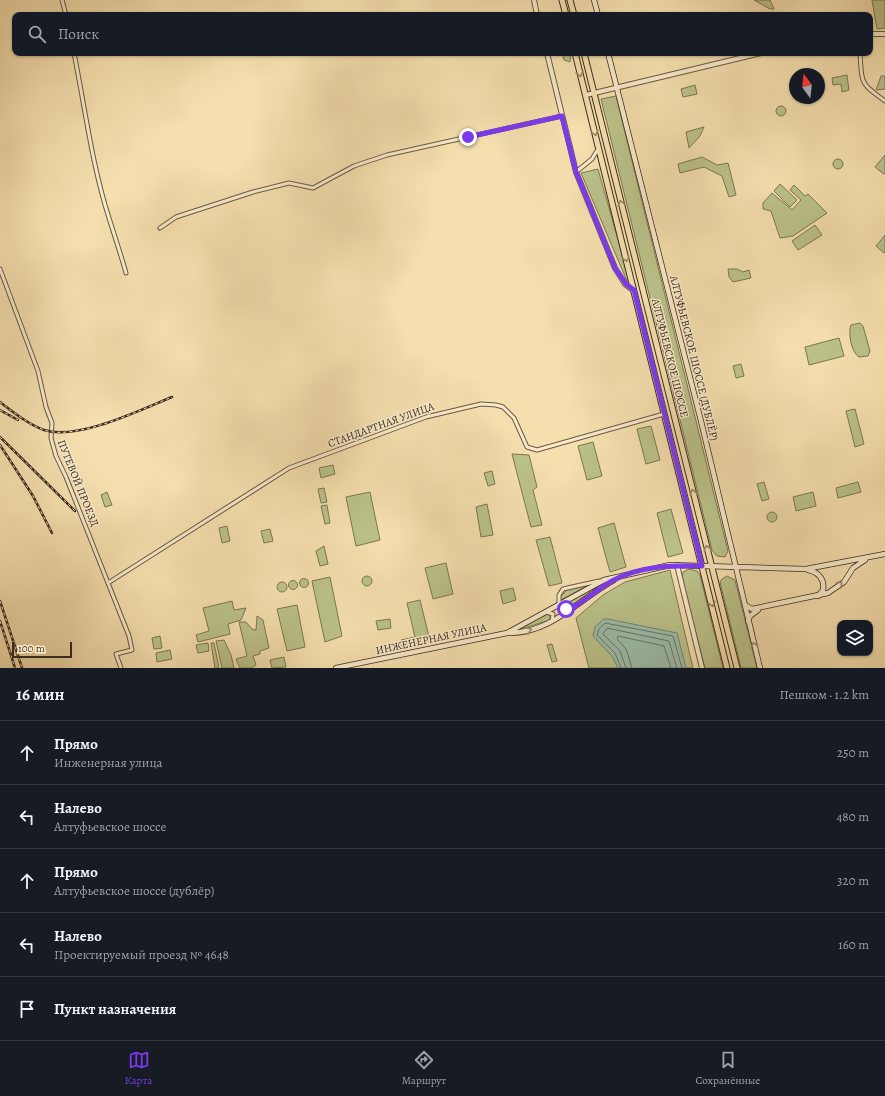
<!DOCTYPE html>
<html lang="ru">
<meta charset="utf-8">
<style>
body{margin:0;font-family:Alegreya,serif;background:#242831;color:#f1f3f6}
.controls{position:absolute;right:12px;bottom:12px;display:grid;overflow:hidden;border-radius:8px;box-shadow:0 1px 3px #0004}
.controls button{width:36px;height:36px;display:grid;place-items:center;padding:0;border:0;border-bottom:1px solid #363941;background:#171b24;color:#f1f3f6;font:20px sans-serif}
.compass{position:absolute;left:789px;top:68px;width:36px;height:36px;border-radius:50%;background:#171b24;box-shadow:0 1px 3px #0004;rotate:345deg}
.scale{position:absolute;left:12px;bottom:10px;width:60px;box-sizing:border-box;padding-left:4px;border:2px solid #3c2b1f;border-top:0;font-size:11px;line-height:14px;white-space:nowrap;color:#3c2b1f;-webkit-text-stroke:3px #f8eaca;paint-order:stroke}
.stop{position:absolute;width:12px;height:12px;margin:-9px;border:3px solid #7c3aed;border-radius:50%;background:#fff}
.stop.end{background:#7c3aed;border-color:#fff;box-shadow:0 1px 4px #0008}
.list{margin:0;padding:0;list-style:none}
h2{display:flex;justify-content:space-between;align-items:center;height:52px;margin:0;padding:0 16px;font-size:17px}
h2 small{font-size:13px;font-weight:400;color:#9ea1a6}
.list li{display:grid;grid-template-columns:26px 1fr auto;gap:12px;align-items:center;box-sizing:border-box;height:64px;padding:0 16px;border-top:1px solid #363941}
.list b{display:block;font-size:15px;white-space:nowrap}
.list p{margin:0;font-size:13px;white-space:nowrap;color:#9ea1a6}
.list em{font-size:13px;font-style:normal;color:#9ea1a6}
.icon{flex:none;width:22px;height:22px;fill:none;stroke:currentColor;stroke-width:2;stroke-linecap:round;stroke-linejoin:round}
.map{position:relative;flex:none;width:885px;height:668px;overflow:hidden}
.search{position:absolute;background:#171b24;box-shadow:0 1px 3px #0004;left:12px;right:12px;top:12px;height:44px;display:flex;align-items:center;gap:10px;box-sizing:border-box;padding:0 14px;border-radius:8px;color:#9ea1a6;font-size:15px}
.sheet{height:372px;background:#171b24}
nav{display:flex;justify-content:space-around;align-items:center;box-sizing:border-box;height:56px;border-top:1px solid #363941;background:#171b24;font-size:11px;color:#9ea1a6}
nav a{display:grid;justify-items:center;gap:2px}
nav .on{color:#7c3aed}
.map>svg:first-child{display:block}
.green{fill:#bbc28a;stroke:#7c7654}
.water{fill:#9cbdab;stroke:#768373}
.lines{fill:none;stroke-linecap:round;stroke-linejoin:round}
.shore{stroke:#6c7465;stroke-width:1}
.minor-casing{stroke:#6a5843;stroke-width:5}
.tertiary-casing{stroke:#6a5843;stroke-width:6}
.secondary-casing{stroke:#3c2b1f;stroke-width:6}
.primary-casing{stroke:#3c2b1f;stroke-width:7}
.minor{stroke:#f8eaca;stroke-width:3}
.tertiary{stroke:#f8eaca;stroke-width:4}
.secondary{stroke:#f8eaca;stroke-width:4.5}
.primary{stroke:#f5dfae;stroke-width:5}
.rail-casing{stroke:#3c2b1f;stroke-width:2.5}
.rail{stroke:#f8eaca;stroke-width:1;stroke-dasharray:3;stroke-linecap:butt}
.oneway{stroke:#988566}
.oneway2{stroke:#9a8a74}
.route{stroke:#7c3aed;stroke-width:5}
.labels{text-anchor:middle;dominant-baseline:central;stroke-width:3;stroke-linejoin:round;paint-order:stroke}
.street-label{font-size:11px;fill:#3c2b1f;stroke:#f8eaca}
</style>
<div class="map">
<svg width="885" height="668" viewBox="0 0 885 668">
<rect width="100%" height="100%" fill="#f5dfae"/>
<filter id="stains"><feTurbulence type="fractalNoise" baseFrequency=".005" numOctaves="4"/><feColorMatrix values="0 0 0 0 .2 0 0 0 0 .09 0 0 0 0 .02 0 0 0 .5 -.17"/></filter>
<radialGradient id="worn" r=".72"><stop offset=".6" stop-color="#630" stop-opacity="0"/><stop offset="1" stop-color="#630" stop-opacity=".3"/></radialGradient>
<path class="green" d="M754,0H770L774,9H770Z
M872,0H885V28L877,29Z
M562,53H571L570,62L564,60Z
M847,75L849,90L842,92L841,84L833,85L832,78Z
M881,76H885V89L876,90Z
M695,85L697,94L683,97L681,89Z
M616,96L728,551L725,557L717,556L712,550L601,99Z
M776 111a5 5 0 1 1 10 0a5 5 0 1 1-10 0Z
M704,127L700,136L689,148L686,132Z
M885,155V173L884,174L875,167Z
M702,157L717,165L728,163L736,195L729,197L722,176L704,167L680,173L678,164Z
M833 164a5 5 0 1 1 10 0a5 5 0 1 1-10 0Z
M598,169L630,282L627,281L581,173Z
M780,184L797,200L790,207L774,191Z
M794,185L805,196L808,194L827,213L793,236L780,238L771,211L763,209V203L772,193L792,210L801,200L790,190Z
M815,225L822,235L798,250L792,241Z
M885,235V252L884,253L876,246Z
M728,269H737L743,272L749,270L751,278L733,282L729,277Z
M860,323L863,326L870,351L868,356L859,357C851,352 848,333 851,325Z
M839,338L844,356L809,365L805,347Z
M741,364L744,376L736,378L733,366Z
M855,409L864,444L855,447L846,411Z
M651,426L660,460L646,464L637,429Z
M593,442L602,476L587,480L578,446Z
M512,454L529,455L537,487L533,490L542,525L531,527Z
M333,465L335,474L321,478L319,468Z
M492,471L495,484L488,486L484,473Z
M764,482L769,499L762,501L757,484Z
M858,482L861,492L838,498L836,488Z
M324,488L327,502L321,503L318,489Z
M107,492L112,505L105,507L101,495Z
M370,492L380,540L356,546L346,497Z
M813,492L816,506L796,511L793,497Z
M487,504L493,535L481,537L476,507Z
M327,505L330,523L325,524L321,506Z
M671,509L683,553L668,557L657,513Z
M767 517a5 5 0 1 1 10 0a5 5 0 1 1-10 0Z
M614,523L626,567L610,572L598,528Z
M227,526L230,541L222,543L219,528Z
M270,529L273,541L264,543L261,531Z
M550,537L562,583L549,586L536,540Z
M324,546L328,564L320,566L316,551Z
M446,563L453,594L433,599L425,568Z
M689,569L697,571L700,575L723,668H705L682,580L683,572Z
M670,570L693,668H589L576,618L603,595L625,582Z
M727,576L735,580L757,668H741L720,582L722,579Z
M362 581a5 5 0 1 1 10 0a5 5 0 1 1-10 0Z
M330,577L342,636L325,642L312,581Z
M299.5 583a4.5 4.5 0 1 1 9 0a4.5 4.5 0 1 1-9 0Z
M288.5 585a4.5 4.5 0 1 1 9 0a4.5 4.5 0 1 1-9 0Z
M277 587a5 5 0 1 1 10 0a5 5 0 1 1-10 0Z
M585,586V587L561,600L560,597L567,590Z
M513,588L516,600L503,604L500,591Z
M589,590L590,593L572,606L568,607L563,604Z
M420,600L430,641L402,647L401,640L415,637L407,603Z
M232,601L234,610L246,608L241,620L228,624L230,634L198,642L196,635L209,631L203,608Z
M297,605L305,647L287,651L277,609Z
M546,614H550V620L518,630Z
M257,616L263,620L269,648L260,651V654L253,656L256,665L251,668H240L236,659L247,656L239,622H246L252,629L256,630Z
M390,619L391,628L378,630L376,621Z
M160,636L162,648L154,649L152,638Z
M224,640L231,655L234,668H222L216,641Z
M208,643L209,651L198,653L196,645Z
M211,643H214L219,668H215Z
M552,644L557,661L552,662L547,645Z
M170,650L172,659L157,662L156,653Z
M284,657L286,667L272,668L270,660Z"/>
<path class="water" d="M604,619H608L677,633L686,668H618L612,656L593,636L595,627Z"/>
<g class="lines">
<path class="shore" d="M621,668L615,653L597,635L599,629L605,623L673,636L682,668
M626,668L620,651L603,634L607,628L669,641L677,668
M632,668L626,649L617,639L618,636L664,646L671,668"/>
<defs>
<path id="minor" d="M62,0L66,15
M74,53C85,108 92,165 109,218C115,237 121,255 126,273
M860,53C862,84 860,83 885,101
M576,172L592,159L598,149
M160,228L176,217L253,192L289,183L313,188L354,166L387,155L562,116
M0,269L38,371L46,407L52,423L51,438L56,456L66,477L129,636L132,650L116,654L121,668
M108,583L289,468L426,417L481,404L496,405L503,407L514,418L527,447L537,450L664,414
M569,610L559,605V595L563,589L599,581
M546,612L553,614L552,621"/>
<path id="tertiary" d="M534,0L537,15
M870,34H885
M547,53L576,172L615,268L625,284L633,290
M586,95L761,53
M677,565L702,668"/>
<path id="secondary" d="M594,0L598,15
M608,53L701,421L760,668
M808,570C818,572 825,579 823,590L818,596
M745,605L752,609L828,593L844,582L853,568L865,560
M748,621L750,616L758,610
M508,633C551,634 579,599 614,580
M336,668L507,633L604,580L670,565L806,569L885,554"/>
<path id="primary" d="M562,0L566,15
M570,0L574,15
M575,53L727,668
M584,53L737,668"/>
</defs>
<use href="#minor" class="minor-casing"/>
<use href="#tertiary" class="tertiary-casing"/>
<use href="#secondary" class="secondary-casing"/>
<use href="#primary" class="primary-casing"/>
<use href="#minor" class="minor"/>
<use href="#tertiary" class="tertiary"/>
<use href="#secondary" class="secondary"/>
<use href="#primary" class="primary"/>
<defs>
<path id="rail" d="M0,402C13,412 28,424 44,430C77,441 140,410 172,397
M0,410L18,420
M0,437L75,511
M0,445L33,496L52,533
M0,601L22,668
M0,621L15,668"/>
</defs>
<use href="#rail" class="rail-casing"/>
<use href="#rail" class="rail"/>
</g>
<defs><path id="oneway-chevron" d="M-2-3.5L2.5 0L-2 3.5" fill="none" stroke-width="1.6" stroke-linecap="round" stroke-linejoin="round"/></defs>
<g class="oneway">
<use href="#oneway-chevron" transform="translate(580 74) rotate(76)"/>
<use href="#oneway-chevron" transform="translate(595 133) rotate(76)"/>
<use href="#oneway-chevron" transform="translate(621 203) rotate(-104)"/>
<use href="#oneway-chevron" transform="translate(626 259) rotate(76)"/>
<use href="#oneway-chevron" transform="translate(693 492) rotate(-104)"/>
<use href="#oneway-chevron" transform="translate(707 548) rotate(-104)"/>
<use href="#oneway-chevron" transform="translate(712 604) rotate(76)"/>
</g>
<g class="oneway2">
<use href="#oneway-chevron" transform="translate(840 584) rotate(-44)"/>
<use href="#oneway-chevron" transform="translate(529 630) rotate(-16)"/>
<use href="#oneway-chevron" transform="translate(754 645) rotate(-104)"/>
</g>
<g class="lines">
<path class="route" d="M468,137L562,116L576,172L615,268L626,284L634,290L702,566C672,565 639,566 612,581C598,589 585,600 571,609H566"/>
</g>
<g class="labels">
<g class="street-label">
<text transform="translate(670 358) rotate(76)">АЛТУФЬЕВСКОЕ ШОССЕ</text>
<text transform="translate(694 358) rotate(76)">АЛТУФЬЕВСКОЕ ШОССЕ (ДУБЛЁР)</text>
<text transform="translate(381 425) rotate(-20)">СТАНДАРТНАЯ УЛИЦА</text>
<text transform="translate(78 483) rotate(68)">ПУТЕВОЙ ПРОЕЗД</text>
<text transform="translate(431 639) rotate(-12)">ИНЖЕНЕРНАЯ УЛИЦА</text>
</g>
</g>
<rect width="100%" height="100%" filter="url(#stains)"/>
<rect width="100%" height="100%" fill="url(#worn)"/>
</svg>
<div class="controls">
<button><svg class="icon" aria-label="layers" viewBox="0 0 24 24"><path d="M12 4l9 5-9 5-9-5zM3 14l9 5 9-5"/></svg></button>
</div>
<svg class="compass" viewBox="-18 -18 36 36"><path d="M0-13l5 13h-10z" fill="#e53935"/><path d="M0 13l5-13h-10z" fill="#9ea1a6"/></svg>
<div class="scale">100 m</div>
<div class="stop" style="left:566px;top:609px"></div>
<div class="stop end" style="left:468px;top:137px"></div>
<div class="search"><svg class="icon" aria-label="search" viewBox="0 0 24 24"><circle cx="10" cy="10" r="6"/><path d="M15 15l6 6"/></svg>Поиск</div>
</div>
<section class="sheet">
<h2>16 мин<small>Пешком · 1.2 km</small></h2>
<ul class="list">
<li><svg class="icon" aria-label="ahead" viewBox="0 0 24 24"><path d="M12 20V5M6 11l6-6 6 6"/></svg><div><b>Прямо</b><p>Инженерная улица</p></div><em>250 m</em></li>
<li><svg class="icon" aria-label="left" viewBox="0 0 24 24"><path d="M17 20v-9H6M10 6l-5 5 5 5"/></svg><div><b>Налево</b><p>Алтуфьевское шоссе</p></div><em>480 m</em></li>
<li><svg class="icon" aria-label="ahead" viewBox="0 0 24 24"><path d="M12 20V5M6 11l6-6 6 6"/></svg><div><b>Прямо</b><p>Алтуфьевское шоссе (дублёр)</p></div><em>320 m</em></li>
<li><svg class="icon" aria-label="left" viewBox="0 0 24 24"><path d="M17 20v-9H6M10 6l-5 5 5 5"/></svg><div><b>Налево</b><p>Проектируемый проезд № 4648</p></div><em>160 m</em></li>
<li><svg class="icon" aria-label="arrive" viewBox="0 0 24 24"><path d="M6 21V4h12l-3 4 3 4H6"/></svg><div><b>Пункт назначения</b></div></li>
</ul>
</section>
<nav>
<a class="on"><svg class="icon" aria-label="map" viewBox="0 0 24 24"><path d="M3 6l6-2 6 2 6-2v14l-6 2-6-2-6 2zM9 4v14M15 6v14"/></svg>Карта</a>
<a><svg class="icon" aria-label="directions" viewBox="0 0 24 24"><path d="M12 3l9 9-9 9-9-9zM9 14v-3h6M13 9l2 2-2 2"/></svg>Маршрут</a>
<a><svg class="icon" aria-label="saved" viewBox="0 0 24 24"><path d="M7 4h10v16l-5-4-5 4z"/></svg>Сохранённые</a>
</nav>
